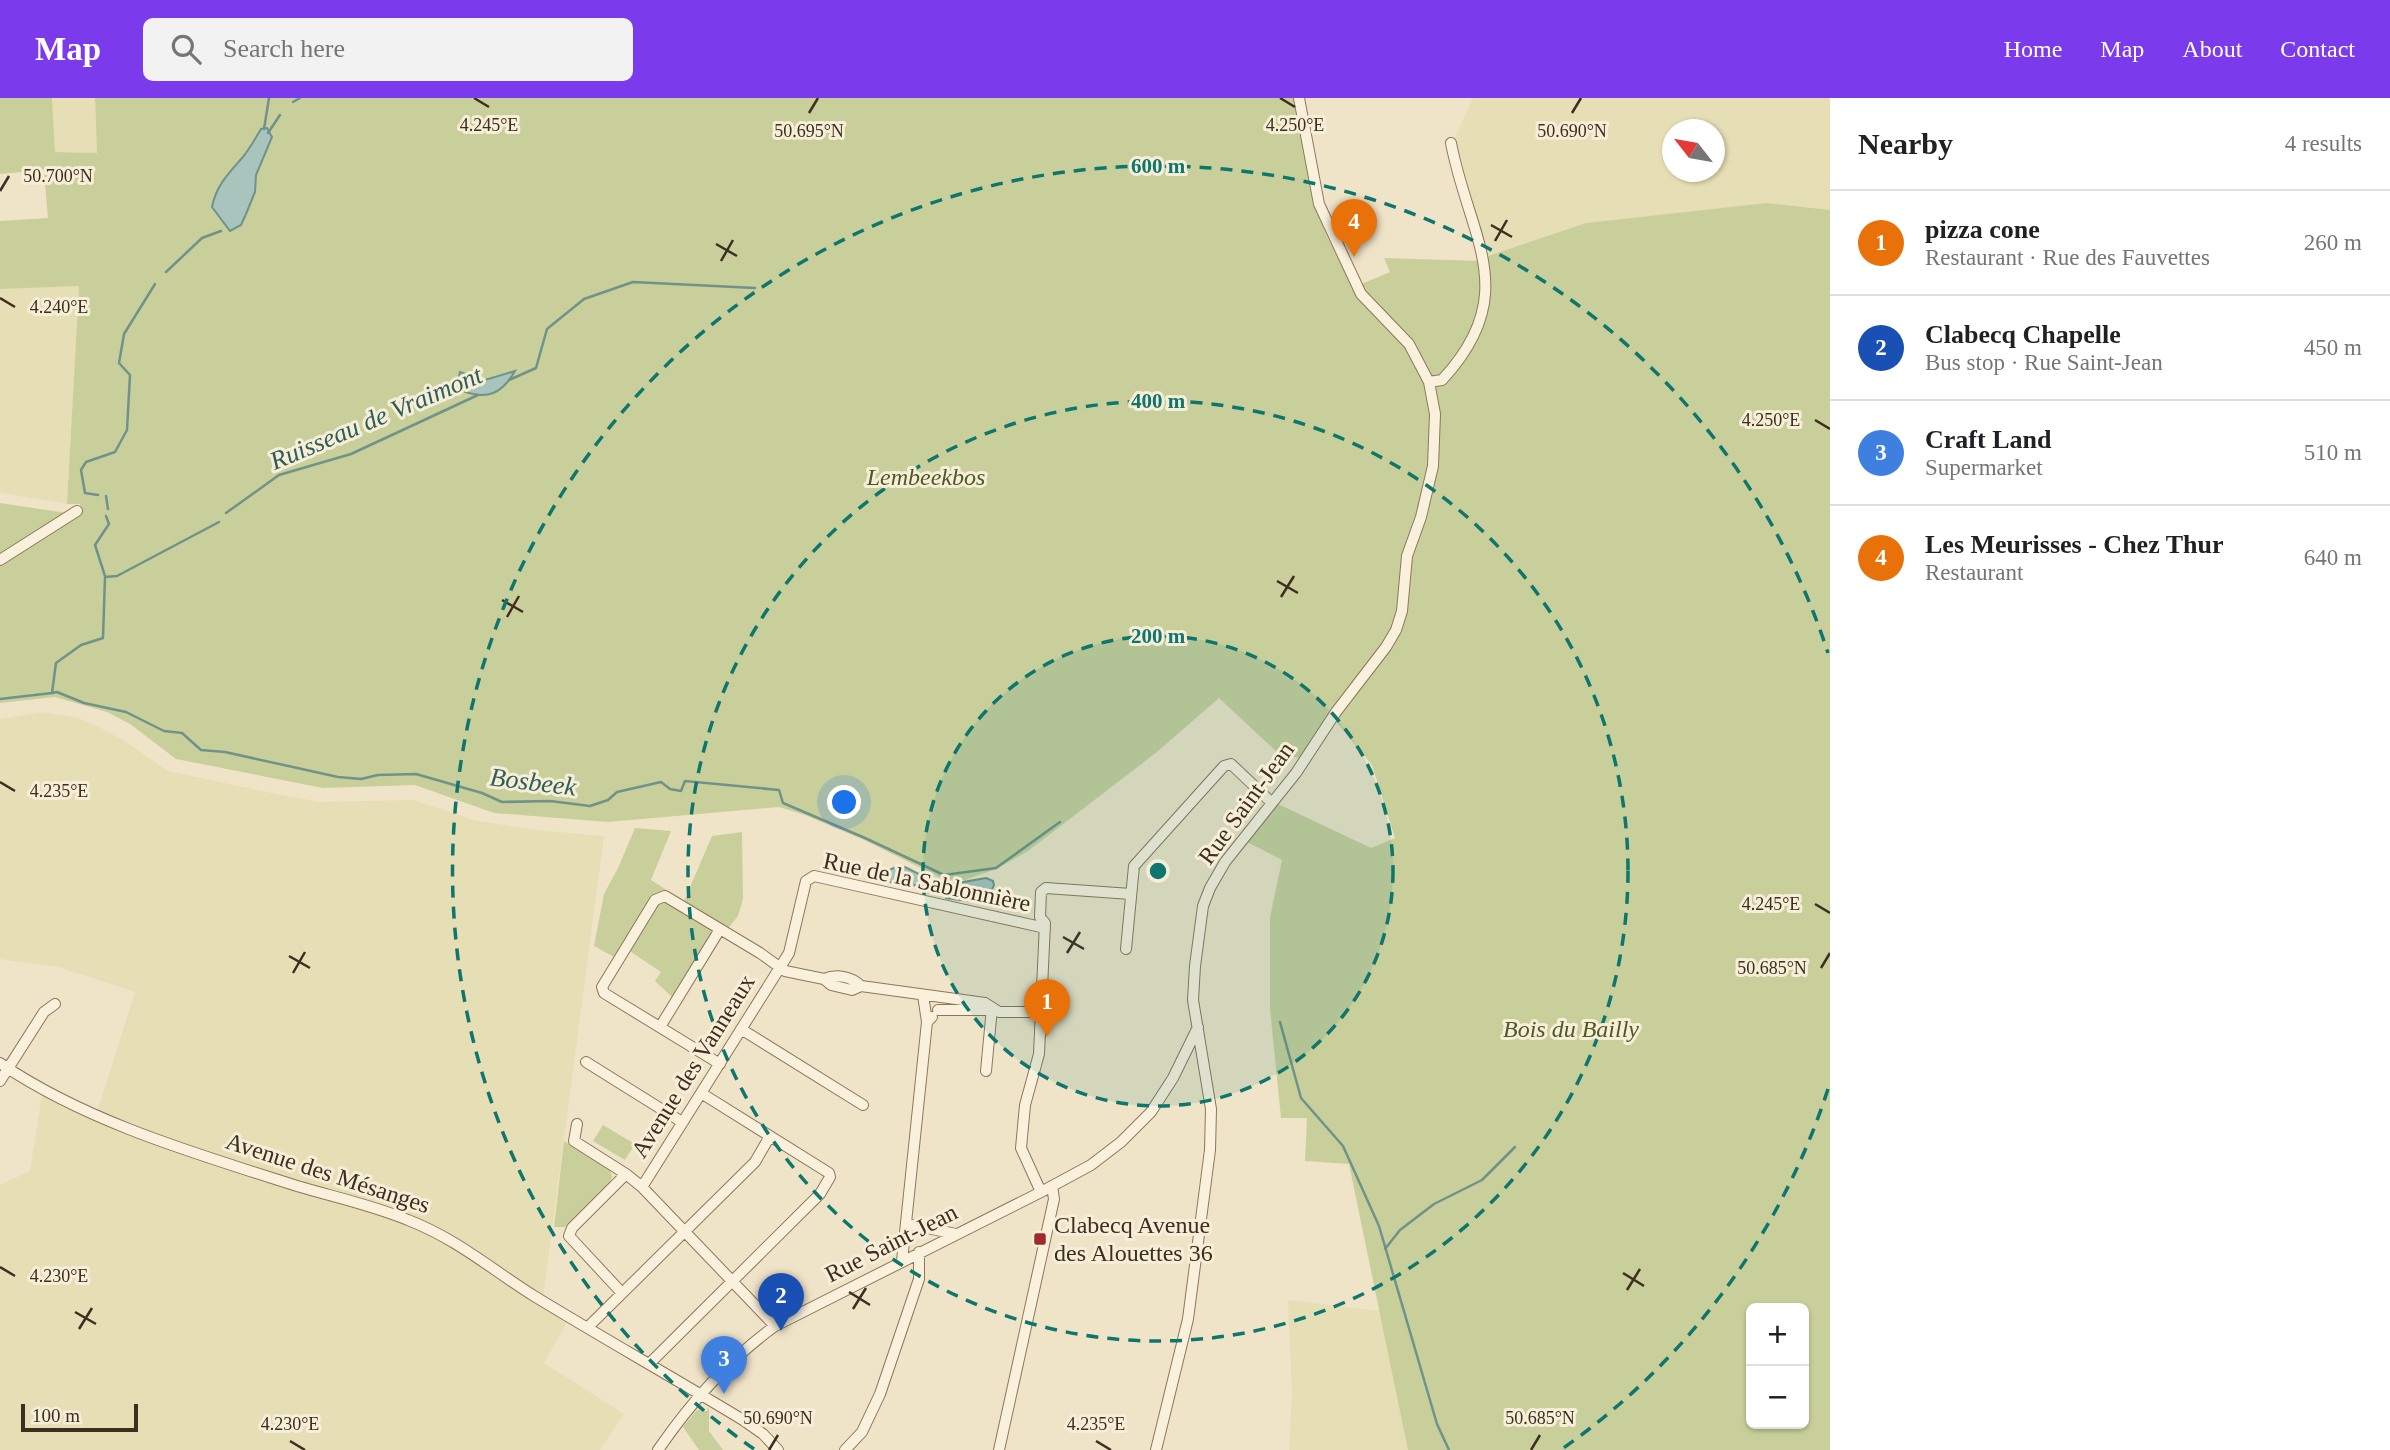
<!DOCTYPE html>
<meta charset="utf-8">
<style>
body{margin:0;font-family:"Times New Roman",serif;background:#f2f2f2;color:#202124}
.controls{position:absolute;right:21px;bottom:21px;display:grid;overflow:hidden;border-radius:10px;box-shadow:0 2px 5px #0004}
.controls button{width:63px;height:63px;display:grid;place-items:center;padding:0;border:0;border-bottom:2px solid #e0e0e0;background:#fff;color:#202124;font:35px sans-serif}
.compass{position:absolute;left:1662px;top:21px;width:63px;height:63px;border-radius:50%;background:#fff;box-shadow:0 2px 5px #0004;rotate:301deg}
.scale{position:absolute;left:21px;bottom:18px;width:117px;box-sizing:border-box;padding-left:7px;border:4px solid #3d2e20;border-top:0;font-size:19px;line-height:24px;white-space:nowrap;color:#3d2e20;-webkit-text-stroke:5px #f7eed8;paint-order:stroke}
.you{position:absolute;left:845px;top:705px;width:24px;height:24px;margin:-18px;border:5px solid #fff;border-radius:50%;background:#1a73e8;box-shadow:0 0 0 10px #1a73e833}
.badge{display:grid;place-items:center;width:46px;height:46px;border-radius:50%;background:#7c3aed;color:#fff;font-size:23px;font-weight:700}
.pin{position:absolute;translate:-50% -58px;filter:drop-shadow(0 2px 4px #0008)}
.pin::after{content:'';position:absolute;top:37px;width:24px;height:21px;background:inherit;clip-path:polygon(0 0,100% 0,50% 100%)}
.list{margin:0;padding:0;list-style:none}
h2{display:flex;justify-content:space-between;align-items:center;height:91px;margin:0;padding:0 28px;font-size:30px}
h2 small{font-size:23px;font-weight:400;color:#757577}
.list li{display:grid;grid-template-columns:46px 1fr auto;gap:21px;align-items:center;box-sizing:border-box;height:105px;padding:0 28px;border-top:2px solid #e0e0e0}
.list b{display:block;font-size:26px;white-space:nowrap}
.list p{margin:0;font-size:23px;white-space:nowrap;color:#757577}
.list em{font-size:23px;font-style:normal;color:#757577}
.icon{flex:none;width:38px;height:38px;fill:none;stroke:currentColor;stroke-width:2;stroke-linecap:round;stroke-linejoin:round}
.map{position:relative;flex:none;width:1830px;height:1352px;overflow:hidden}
header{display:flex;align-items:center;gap:42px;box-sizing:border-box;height:98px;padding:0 35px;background:#7c3aed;color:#fff}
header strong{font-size:33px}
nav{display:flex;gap:38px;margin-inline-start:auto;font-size:24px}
.search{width:490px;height:63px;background:#f2f2f2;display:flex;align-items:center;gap:18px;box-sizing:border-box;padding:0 24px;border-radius:10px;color:#757577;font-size:26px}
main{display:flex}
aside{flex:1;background:#fff}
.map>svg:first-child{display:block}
.farmland{fill:#e6deb5;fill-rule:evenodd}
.green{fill:#c9cf9b;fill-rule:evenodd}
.water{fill:#a9c4bc;stroke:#6f938a;stroke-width:2}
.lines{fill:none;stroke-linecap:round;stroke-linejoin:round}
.stream{stroke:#6f938a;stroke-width:2.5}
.minor-casing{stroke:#8d765c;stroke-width:12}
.minor{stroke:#faf1dc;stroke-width:10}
.ticks{fill:none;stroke:#3d2e20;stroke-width:2.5}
.ring{fill:none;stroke:#0f766e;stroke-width:3.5;stroke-dasharray:12 9}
.poi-dot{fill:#9e2a2b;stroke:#f7eed8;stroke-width:2.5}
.labels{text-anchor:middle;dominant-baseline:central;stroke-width:6;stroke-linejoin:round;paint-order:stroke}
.park-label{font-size:24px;font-style:italic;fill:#4d5a26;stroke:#f7eed8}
.street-label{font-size:24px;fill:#3d2e20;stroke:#f7eed8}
.poi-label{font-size:24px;fill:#3d2e20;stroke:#f7eed8;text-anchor:start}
.water-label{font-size:26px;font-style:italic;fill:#2f5d5a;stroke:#f7eed8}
.ticks-label{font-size:18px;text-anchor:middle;fill:#3d2e20;stroke:#f7eed8;stroke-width:6;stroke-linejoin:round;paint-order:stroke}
.centre{fill:#0f766e;stroke:#f7eed8;stroke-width:3.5}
.ring-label{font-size:21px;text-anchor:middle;font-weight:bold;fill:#0f766e;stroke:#f7eed8;stroke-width:6;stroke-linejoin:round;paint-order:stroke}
</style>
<header>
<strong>Map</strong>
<div class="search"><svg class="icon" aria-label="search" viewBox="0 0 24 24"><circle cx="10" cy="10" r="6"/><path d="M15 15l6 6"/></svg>Search here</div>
<nav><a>Home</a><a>Map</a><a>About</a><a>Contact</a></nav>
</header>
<main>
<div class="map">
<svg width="1830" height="1352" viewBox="0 0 1830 1352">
<rect width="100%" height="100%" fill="#f0e4c8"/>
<path class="farmland" d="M52,0H95L97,55L55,54Z
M1473,0H1830V112L1766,105L1586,125L1485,159L1453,44ZM1672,32H1714V74H1672Z
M79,187L67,406L0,395V191Z
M41,614L78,620L101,630L123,642L168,673L286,698L322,704L413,702L477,723L536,732L604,738L542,1207L569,1221L544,1265L624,1316L600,1352H0V1087L30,1073L42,996L95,1021L135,894L59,869L0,861V621Z
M1288,1202L1380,1213L1408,1352H1289L1292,1295Z"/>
<path class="green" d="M0,0H52L55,54L97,55L95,0H1294L1316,110L1327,139L1354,189L1390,174L1384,160L1481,163L1485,159L1586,125L1766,105L1830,112V1352H1408L1349,1066L1305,1063L1307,1020H1281L1270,911V819L1282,762L1247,744L1276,705L1371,750L1395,740L1372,667L1332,619L1300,660L1280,657L1219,600L1157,654L1028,753L996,771L965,782L943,781L864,742L805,717L779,709L608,724L494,715L415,687L323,690L176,661L130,626L107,614L55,599L0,605V467L77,417L80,406H67L79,188L0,191V123L48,120L44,72L0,76ZM1751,1210H1804V1326H1751Z
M0,405L67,415L0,458Z
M635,730L671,733L651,782L684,803L712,738L742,734L743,801L738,818L673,900L655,883L661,874L628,852L614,859L594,848L604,796L618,770Z
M603,1027L635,1046L625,1062L593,1043Z
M564,1043L610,1072L612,1079L609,1085L565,1129H554Z
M709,1309V1333L723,1352H699L683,1329L697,1312L707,1313Z"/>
<path class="water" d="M267,30L272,39L256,77L255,94L246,116L241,127L230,133L212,109C216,88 228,76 242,60C249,52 255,41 261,31Z
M515,273C502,296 487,302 463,293L458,284L460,274L485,282Z
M896,769H905L923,778L921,786L906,789L883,782L889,772Z
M986,780L993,783L994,787C987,809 964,802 946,800L945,795L942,794L946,787Z"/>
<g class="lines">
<path class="stream" d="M293,4L300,0
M264,31L269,0
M268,35L280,17
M166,174L202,140L221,133
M509,282L536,270L547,231L584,201L633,184L755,190
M98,397L85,395L81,372L86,364L115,354L127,332L130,277L119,265L124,236L155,186
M106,398L108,411
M226,415L279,377L351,356L478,297
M105,478L95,447L109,426L106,418
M52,595L57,594L84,605L126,614L164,633L182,635L201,652L225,654L338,679L361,681L378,677L416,676L482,695L502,704L550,703L590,708L608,702L617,694L661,684L670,691L681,693L685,683L779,692L783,705L865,740L944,777L996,770L1060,724
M0,601L52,595L56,565L81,547L103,540L105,479L117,478L219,424
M1280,924L1301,1000L1343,1048L1379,1128L1437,1326L1449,1352
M1385,1151L1400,1132L1434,1106L1482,1082L1515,1049"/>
<defs>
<path id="minor" d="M1429,284L1442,282C1523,195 1469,140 1451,45
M0,462L77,413
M1126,851L1134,768L1224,668L1231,666L1271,704
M824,881C836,876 851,878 861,888L985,905L999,914H1040
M923,897L927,924L932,919
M938,912H985L992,910
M660,929L720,831
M741,931L863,1007
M586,964L682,1024
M0,965C86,1024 197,1056 297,1088C334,1099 372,1107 408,1122C457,1141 491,1171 534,1198C603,1240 674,1280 743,1322L763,1336L778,1352
M720,966L604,895L602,889L655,802L665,798L760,855L785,873L824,881L831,887L852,892L861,888
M986,973L992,910
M0,983L44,914L55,906
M577,1026L574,1043L626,1076L642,1089L775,1228
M642,1089L789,855L806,783L814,778L1045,830
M1041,1094L1021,1050L1025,1007L1039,956L1045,825L1040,819L1041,794L1046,790L1131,796
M908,1126L956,1136
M902,1163L927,924
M621,1194L569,1138L572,1130L626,1076
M588,1229L755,1064L770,1038
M650,1265L820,1096L830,1079L829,1075L701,995
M658,1352C691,1304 728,1262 775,1228L1041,1094L1091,1067L1121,1044L1151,1014L1173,980L1198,929
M845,1352L862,1334L880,1296L919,1181V1154
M999,1352L1054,1101L1052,1088
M1156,1352L1188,1221L1210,1052L1211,1011L1193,902L1195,868L1203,808L1210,790L1225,764L1296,675L1336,614L1386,549L1396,532L1402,513L1407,458L1421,419L1433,368L1435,316L1429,284L1409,246L1361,196L1319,106L1299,0"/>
</defs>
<use href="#minor" class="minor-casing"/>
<use href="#minor" class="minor"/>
</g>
<path class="ticks" d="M474,0L489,9M1280,0L1295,9M809,15L818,0M1572,15L1581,0M0,93L9,78M1491,127L1512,139M1495,143L1507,122M716,146L737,158M721,163L733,142M0,200L15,209M1815,322L1830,331M1277,483L1298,495M1281,499L1294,478M502,502L523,514M507,519L519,498M0,684L15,693M1815,806L1830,815M1063,839L1084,851M1067,855L1080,834M289,858L310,870M1821,870L1830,855M293,875L305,854M0,1169L15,1178M1623,1175L1644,1188M1627,1192L1640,1171M849,1194L870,1207M853,1211L866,1190M75,1214L96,1226M79,1231L92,1210M290,1343L305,1352M1096,1343L1111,1352M769,1352L778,1337M1531,1352L1540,1337"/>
<circle cx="1158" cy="773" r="235" fill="#0f766e" fill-opacity=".12"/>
<g class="ring">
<circle cx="1158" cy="773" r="235"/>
<circle cx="1158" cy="773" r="470"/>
<path d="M1828 991A705 705 0 0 1 1562 1351M754 1351A705 705 0 1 1 1828 555"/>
</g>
<rect class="poi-dot" x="1033" y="1134" width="14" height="14" rx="3.5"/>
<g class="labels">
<g class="park-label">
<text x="926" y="379">Lembeekbos</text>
<text x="1571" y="931">Bois du Bailly</text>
</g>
<g class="street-label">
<text transform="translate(1246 705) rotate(-54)">Rue Saint-Jean</text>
<text transform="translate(927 784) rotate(12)">Rue de la Sablonnière</text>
<text transform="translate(693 968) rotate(-58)">Avenue des Vanneaux</text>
<text transform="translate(328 1075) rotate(18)">Avenue des Mésanges</text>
<text transform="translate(891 1145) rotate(-27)">Rue Saint-Jean</text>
</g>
<g class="poi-label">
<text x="1054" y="1127">Clabecq Avenue<tspan x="1054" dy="28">des Alouettes 36</tspan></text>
</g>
<g class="water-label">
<text transform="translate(376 320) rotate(-23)">Ruisseau de Vraimont</text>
<text transform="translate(533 684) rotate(7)">Bosbeek</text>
</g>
</g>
<g class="ticks-label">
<text x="489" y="33">4.245°E</text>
<text x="1295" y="33">4.250°E</text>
<text x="809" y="39">50.695°N</text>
<text x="1572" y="39">50.690°N</text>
<text x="58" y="84">50.700°N</text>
<text x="59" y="215">4.240°E</text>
<text x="1771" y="328">4.250°E</text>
<text x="59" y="699">4.235°E</text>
<text x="1771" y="812">4.245°E</text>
<text x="1772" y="876">50.685°N</text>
<text x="59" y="1184">4.230°E</text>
<text x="778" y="1326">50.690°N</text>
<text x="1540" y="1326">50.685°N</text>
<text x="290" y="1332">4.230°E</text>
<text x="1096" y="1332">4.235°E</text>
</g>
<circle cx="1158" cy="773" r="10" class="centre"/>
<g class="ring-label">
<text x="1158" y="75">600 m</text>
<text x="1158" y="310">400 m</text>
<text x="1158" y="545">200 m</text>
</g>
</svg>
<div class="controls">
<button>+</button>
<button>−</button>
</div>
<svg class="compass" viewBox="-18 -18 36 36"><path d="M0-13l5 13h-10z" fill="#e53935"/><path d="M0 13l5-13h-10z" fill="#757577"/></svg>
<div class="scale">100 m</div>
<div class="you"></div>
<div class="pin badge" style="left:1047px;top:939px;background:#e8710a">1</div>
<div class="pin badge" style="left:781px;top:1233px;background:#1a4fb4">2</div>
<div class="pin badge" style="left:724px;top:1296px;background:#3f7fe0">3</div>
<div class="pin badge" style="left:1354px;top:159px;background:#e8710a">4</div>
</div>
<aside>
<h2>Nearby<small>4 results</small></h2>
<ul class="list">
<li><span class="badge" style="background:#e8710a">1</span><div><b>pizza cone</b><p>Restaurant · Rue des Fauvettes</p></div><em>260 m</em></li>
<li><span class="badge" style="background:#1a4fb4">2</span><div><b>Clabecq Chapelle</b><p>Bus stop · Rue Saint-Jean</p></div><em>450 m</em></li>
<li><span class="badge" style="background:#3f7fe0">3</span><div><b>Craft Land</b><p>Supermarket</p></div><em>510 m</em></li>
<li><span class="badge" style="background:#e8710a">4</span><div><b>Les Meurisses - Chez Thur</b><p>Restaurant</p></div><em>640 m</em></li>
</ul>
</aside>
</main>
